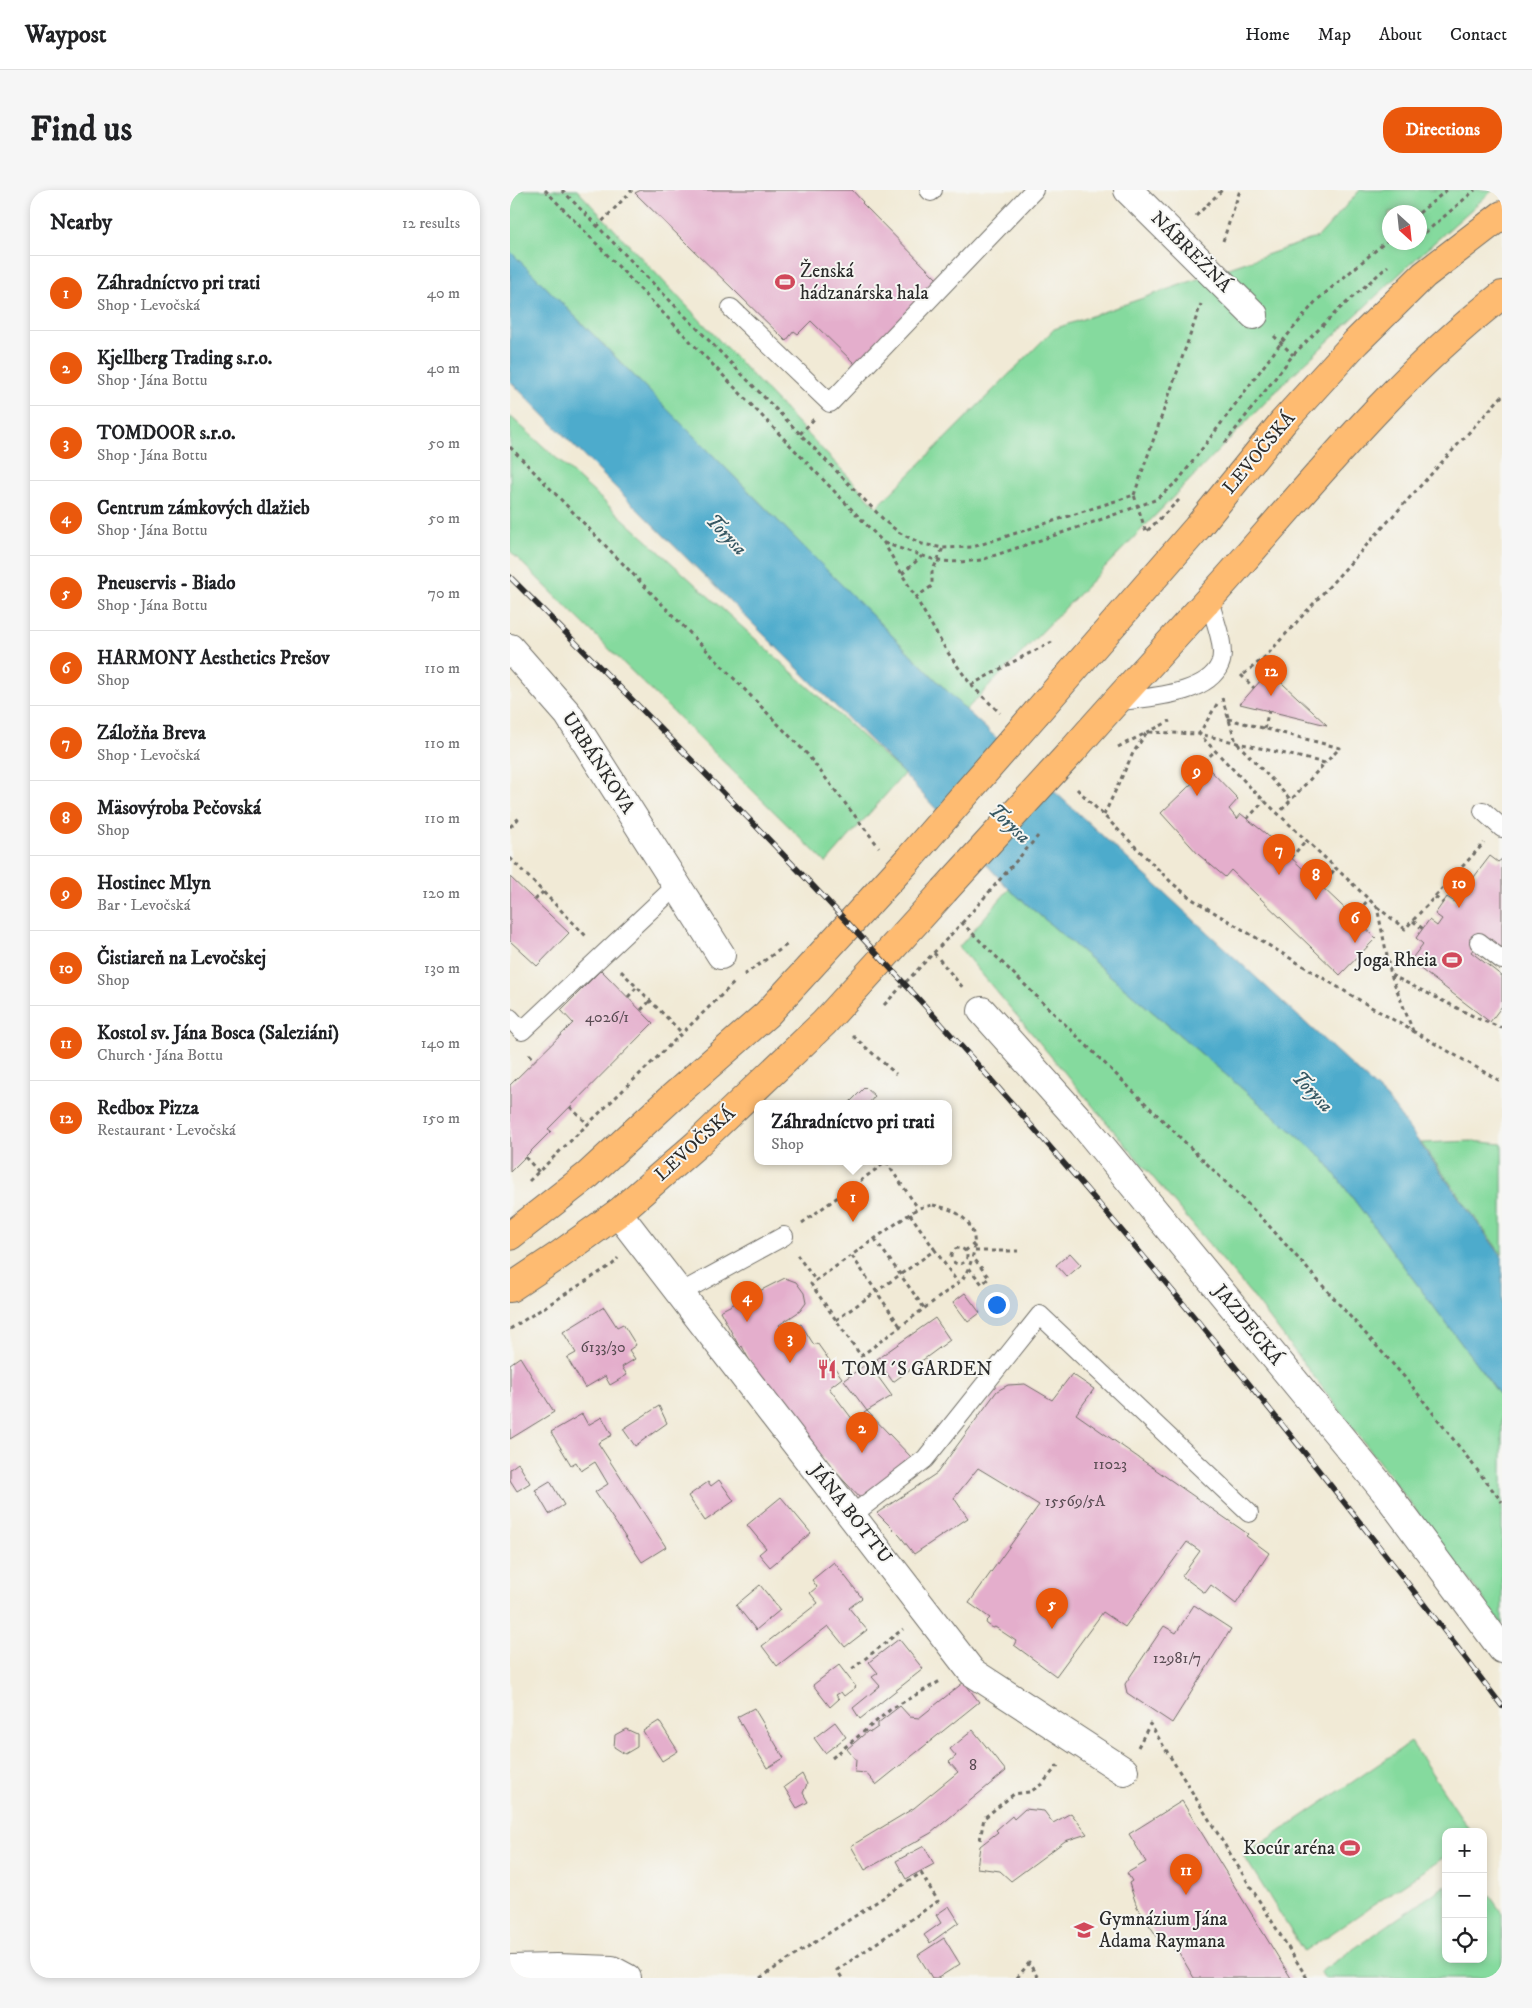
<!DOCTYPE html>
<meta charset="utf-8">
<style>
body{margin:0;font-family:"IM FELL DW Pica",serif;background:#f6f6f6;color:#202124}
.controls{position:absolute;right:15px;bottom:15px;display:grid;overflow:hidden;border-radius:10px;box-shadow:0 2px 8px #0003}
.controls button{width:45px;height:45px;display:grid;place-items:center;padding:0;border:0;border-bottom:1px solid #e0e0e0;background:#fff;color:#202124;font:25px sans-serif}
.compass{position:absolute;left:872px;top:15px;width:45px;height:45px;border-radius:50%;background:#fff;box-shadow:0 2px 8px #0003;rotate:153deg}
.you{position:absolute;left:486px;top:1114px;width:18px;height:18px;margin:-12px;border:4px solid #fff;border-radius:50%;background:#1a73e8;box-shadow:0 0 0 8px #1a73e833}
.badge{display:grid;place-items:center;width:32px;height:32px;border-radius:50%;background:#ea580c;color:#fff;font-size:16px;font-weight:700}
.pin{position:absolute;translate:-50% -41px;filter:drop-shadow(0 1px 2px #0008)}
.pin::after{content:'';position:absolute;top:26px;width:18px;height:15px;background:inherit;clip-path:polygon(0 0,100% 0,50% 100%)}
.popup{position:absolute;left:244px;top:910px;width:198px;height:65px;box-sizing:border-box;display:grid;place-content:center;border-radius:10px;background:#fff;filter:drop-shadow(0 1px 4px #0005);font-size:16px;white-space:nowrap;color:#757577}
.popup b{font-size:19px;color:#202124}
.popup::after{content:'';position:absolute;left:50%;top:100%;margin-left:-10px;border:10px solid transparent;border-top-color:#fff}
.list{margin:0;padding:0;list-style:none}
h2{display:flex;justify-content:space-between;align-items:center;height:65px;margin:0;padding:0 20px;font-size:21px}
h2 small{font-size:16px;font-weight:400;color:#757577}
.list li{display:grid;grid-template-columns:32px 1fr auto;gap:15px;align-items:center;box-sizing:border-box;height:75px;padding:0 20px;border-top:1px solid #e0e0e0}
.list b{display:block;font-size:19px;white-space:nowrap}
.list p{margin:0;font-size:16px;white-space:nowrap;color:#757577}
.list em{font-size:16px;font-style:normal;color:#757577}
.icon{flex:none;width:28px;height:28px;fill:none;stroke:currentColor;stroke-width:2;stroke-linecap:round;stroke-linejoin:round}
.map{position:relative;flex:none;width:992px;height:1788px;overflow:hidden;border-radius:20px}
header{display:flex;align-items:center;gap:30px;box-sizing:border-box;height:70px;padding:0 25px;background:#fff;border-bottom:1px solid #e0e0e0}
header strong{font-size:24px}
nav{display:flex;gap:28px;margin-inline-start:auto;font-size:18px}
.intro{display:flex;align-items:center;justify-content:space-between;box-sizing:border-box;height:120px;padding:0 30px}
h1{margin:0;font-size:35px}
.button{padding:12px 22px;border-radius:20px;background:#ea580c;color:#fff;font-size:18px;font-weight:700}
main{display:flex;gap:30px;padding:0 30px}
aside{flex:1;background:#fff;border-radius:20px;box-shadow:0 2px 8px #0003}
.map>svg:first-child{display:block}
.green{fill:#85da9e;stroke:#588264;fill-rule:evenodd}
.water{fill:#4dabcc;stroke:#3c6b7c}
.pier{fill:#f1ead6}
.building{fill:#e4aecc}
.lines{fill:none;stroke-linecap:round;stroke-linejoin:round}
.service-casing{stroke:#706e67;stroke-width:20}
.minor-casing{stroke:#706e67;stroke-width:30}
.primary-casing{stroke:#706e67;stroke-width:30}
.path{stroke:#706e67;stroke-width:3;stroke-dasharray:4 4;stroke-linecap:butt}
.service{stroke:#fff;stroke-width:18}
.minor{stroke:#fff;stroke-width:28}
.primary{stroke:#febb71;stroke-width:28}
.rail-casing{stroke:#2b2b2b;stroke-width:5.5}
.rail{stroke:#f6f6f2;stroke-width:4;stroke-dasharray:11;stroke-linecap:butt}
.primary-bridge-casing{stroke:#706e67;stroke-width:30;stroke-linecap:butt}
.path-bridge{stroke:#706e67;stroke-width:3;stroke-dasharray:4 4;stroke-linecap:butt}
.primary-bridge{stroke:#febb71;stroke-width:28}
.labels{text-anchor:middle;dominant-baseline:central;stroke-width:4;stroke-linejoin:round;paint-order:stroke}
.number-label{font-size:16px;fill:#594c53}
.street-label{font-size:19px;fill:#2b2b2b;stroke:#f6f6f2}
.poi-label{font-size:19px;fill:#2b2b2b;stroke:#f6f6f2;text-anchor:start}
.water-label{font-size:20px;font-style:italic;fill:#375863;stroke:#f6f6f2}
</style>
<header>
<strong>Waypost</strong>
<nav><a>Home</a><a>Map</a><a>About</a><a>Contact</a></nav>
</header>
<div class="intro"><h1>Find us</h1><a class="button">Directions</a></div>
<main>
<aside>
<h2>Nearby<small>12 results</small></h2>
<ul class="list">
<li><span class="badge">1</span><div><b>Záhradníctvo pri trati</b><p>Shop · Levočská</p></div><em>40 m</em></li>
<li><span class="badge">2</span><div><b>Kjellberg Trading s.r.o.</b><p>Shop · Jána Bottu</p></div><em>40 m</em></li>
<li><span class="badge">3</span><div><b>TOMDOOR s.r.o.</b><p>Shop · Jána Bottu</p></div><em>50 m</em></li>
<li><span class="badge">4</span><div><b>Centrum zámkových dlažieb</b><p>Shop · Jána Bottu</p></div><em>50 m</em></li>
<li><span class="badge">5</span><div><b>Pneuservis - Biado</b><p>Shop · Jána Bottu</p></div><em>70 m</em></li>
<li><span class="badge">6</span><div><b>HARMONY Aesthetics Prešov</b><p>Shop</p></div><em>110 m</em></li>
<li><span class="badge">7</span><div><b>Záložňa Breva</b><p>Shop · Levočská</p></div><em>110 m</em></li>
<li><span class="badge">8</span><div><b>Mäsovýroba Pečovská</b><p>Shop</p></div><em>110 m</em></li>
<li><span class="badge">9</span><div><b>Hostinec Mlyn</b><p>Bar · Levočská</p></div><em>120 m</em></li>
<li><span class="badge">10</span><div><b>Čistiareň na Levočskej</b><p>Shop</p></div><em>130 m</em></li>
<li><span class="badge">11</span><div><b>Kostol sv. Jána Bosca (Saleziáni)</b><p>Church · Jána Bottu</p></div><em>140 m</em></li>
<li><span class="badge">12</span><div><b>Redbox Pizza</b><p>Restaurant · Levočská</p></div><em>150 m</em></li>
</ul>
</aside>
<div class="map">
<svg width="992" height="1788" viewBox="0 0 992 1788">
<rect width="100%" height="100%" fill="#f6f6f2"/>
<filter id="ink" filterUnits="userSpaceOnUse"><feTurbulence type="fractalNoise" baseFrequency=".02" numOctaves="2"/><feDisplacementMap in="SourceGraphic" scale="10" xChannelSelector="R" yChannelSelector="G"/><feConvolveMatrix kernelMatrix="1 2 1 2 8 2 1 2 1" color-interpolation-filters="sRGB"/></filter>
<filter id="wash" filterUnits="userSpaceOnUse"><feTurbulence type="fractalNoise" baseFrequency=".0096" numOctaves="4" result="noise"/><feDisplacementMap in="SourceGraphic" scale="20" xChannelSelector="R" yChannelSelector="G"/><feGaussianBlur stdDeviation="1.12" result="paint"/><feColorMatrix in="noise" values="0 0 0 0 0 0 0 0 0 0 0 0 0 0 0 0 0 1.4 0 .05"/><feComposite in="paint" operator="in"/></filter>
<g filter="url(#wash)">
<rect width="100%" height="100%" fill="#f1ead6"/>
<path class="green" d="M0,0H67L367,317L544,139L808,47L850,0H983L898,76L777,190L456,520L0,61ZM879,22H909V52H879Z
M0,226L394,584L316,673L0,361Z
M499,699L812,967L992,1208V1435L975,1411L741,1104L449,757Z
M961,951L992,954V1065L911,953Z
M901,1552L961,1642H936V1666L794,1762L734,1666Z
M936,1695V1769H973V1696L992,1723V1788H814L810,1782Z"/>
<path class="water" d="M0,61L456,520L877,908L992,1067V1208L812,967L499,699L394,584L96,288L0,191Z"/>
<path class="pier" d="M499,555L539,592L466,667L432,630Z"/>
<g id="blocks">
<path class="building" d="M131,0H342L353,12L352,13L430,92L348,177L301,131L288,144L284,141L276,151L125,3Z
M759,481L817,535L730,514Z
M698,578L728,609L719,619L727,629L731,624L755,643L866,748L830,785L721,680L715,687L689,665L651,623Z
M980,666L988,672L992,669V761L973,747L961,762L992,786V816L980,832L900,771L913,754L906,748L919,730L927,736L932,729L925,724L937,707L945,712Z
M0,687L59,743L27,776L0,751Z
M91,780L143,833L38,939L41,941L0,982V895L63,833L51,820Z
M355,897L365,906L359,913H339Z
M560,1063L571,1075L557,1087L546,1075Z
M275,1088L286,1092L294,1103L296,1113L290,1121L269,1135L275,1143L291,1134L304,1155L307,1153L332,1188L319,1198L343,1230L357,1221L401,1267L352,1310L303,1258L240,1172L232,1156L230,1158L210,1121Z
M455,1103L470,1123L458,1132L443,1112Z
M94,1117L107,1137L113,1134L126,1155L119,1160L125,1169L112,1177L117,1185L100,1195L95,1186L75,1198L57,1168L66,1163L53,1142Z
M425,1128L440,1150L383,1192L367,1169Z
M10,1167L44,1222L0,1249V1174Z
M358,1173L382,1206L357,1221L334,1190Z
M562,1184L584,1199L566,1224L738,1344L736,1346L759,1363L726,1414L701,1395L695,1403L672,1386L690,1361L677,1352L615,1437L593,1422L546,1486L504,1455L506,1451L485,1437L483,1438L477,1434L476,1432L480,1428L459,1413L529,1315L468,1278L444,1308L458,1328L404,1364L390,1346L367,1323L427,1283L487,1201L498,1195L515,1194L542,1210Z
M149,1216L157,1233L125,1256L113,1239Z
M72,1224L78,1235L92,1227L102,1245L88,1253L156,1357L132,1372L85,1302L98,1294L85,1272L71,1281L66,1272L61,1275L41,1242Z
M8,1273L20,1293L7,1301L0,1290V1279Z
M209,1290L224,1311L195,1331L178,1306L198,1292L201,1296Z
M40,1291L54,1315L39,1324L25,1300Z
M271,1307L301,1343L260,1377L249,1364L256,1358L237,1335Z
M324,1372L352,1408L339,1418L357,1440L335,1457L318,1436L267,1476L252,1456L308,1413L300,1403L307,1397L302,1390Z
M250,1395L270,1420L246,1440L226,1415Z
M684,1415L721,1439L662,1533L617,1503L615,1494L654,1436L666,1443Z
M389,1449L413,1479L350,1529L343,1518L370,1496L362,1487L368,1483L359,1472Z
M329,1475L346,1497L334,1506L331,1502L326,1505L329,1509L320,1517L303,1495Z
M454,1492L469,1512L366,1595L356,1583L345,1582L346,1570L337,1559L358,1541L361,1542L368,1537V1533L390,1516L400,1527L409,1528Z
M244,1518L274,1568L257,1578L227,1527Z
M149,1531L168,1561L152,1571L133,1541Z
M325,1532L336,1547L315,1563L304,1548Z
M116,1539L127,1544V1557L115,1564L104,1557L105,1545Z
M463,1540L496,1581L421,1643L355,1680L341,1656L404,1618L448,1582L439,1572L446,1566L440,1559Z
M292,1584L297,1594L293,1603L298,1612L287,1618L274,1597Z
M672,1611L781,1788H684L668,1761L666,1762L661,1755L657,1754L648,1748L627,1717L619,1693L622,1691L617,1683L636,1672L619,1644Z
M515,1619L534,1621L543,1633L561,1623L577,1644L555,1651L501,1691L490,1681L467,1678L470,1656L488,1642L486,1640L502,1626L504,1629Z
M414,1656L424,1674L396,1689L386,1671Z
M439,1716L449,1732L420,1753L414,1745L431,1733L426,1725Z
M434,1748L450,1774L428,1788H422L408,1765Z"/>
</g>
</g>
<g filter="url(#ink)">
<use href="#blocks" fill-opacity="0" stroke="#706e67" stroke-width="1"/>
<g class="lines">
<defs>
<path id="service" d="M419,0L421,2L423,0
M221,118L320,213L524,0
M605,512C635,507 697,506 710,474C717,458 703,426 699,410
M973,621L992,638
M969,752L992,770
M0,828L12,841L167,695
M170,1103L274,1046
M342,1325L415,1269L530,1125L739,1323"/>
<path id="minor" d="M618,0L744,125
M0,458L58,524L211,765
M472,821L573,934L874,1300L992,1459
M108,1023L462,1482L614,1581
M0,1779L47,1778L102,1780L117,1788"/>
<path id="primary" d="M527,522L687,338L773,232L846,152L914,85L992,25
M563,560C618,497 676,436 731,373C813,279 893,182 992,105
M0,1046L78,985L159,910L257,824L397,671
M0,1098L48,1066L108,1023L187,954L314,833L434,701"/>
</defs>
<use href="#service" class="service-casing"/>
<use href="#minor" class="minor-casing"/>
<use href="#primary" class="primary-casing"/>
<path class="path" d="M35,0L374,353L436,460L461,495L490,523
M52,0L377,333L390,343L412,354L433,358L463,357L624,305L636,342L669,310
M909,23L937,0
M686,26L712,0
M87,37L122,0
M909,48L965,0
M713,51L730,0
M764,146L783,165
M290,244L304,229
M715,253L783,165L827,121L878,76
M0,257L297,564L369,657
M624,305L691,114
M374,353L428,371L450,372L471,370L581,333L645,310L668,291L771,153L806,111L879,49
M392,384L412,366
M405,408L422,396V382L433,358
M734,484L755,467L992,206
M731,485L744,498
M461,495L512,467L542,452
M712,508L726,552L781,610
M707,514L689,544L815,573L768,624
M718,529L830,558L815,573
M754,539L759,521
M608,557L660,531
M693,583L688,577L705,561
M567,599L662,693L682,709L861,817L992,892
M594,625L623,563L637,542L689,544L743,600L867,717L881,785L903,841
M737,629L754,611
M0,637L11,626
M0,668L76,746
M781,668L796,650
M811,696L826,678
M925,707L933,713
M25,710L33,702
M867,717L895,739L974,653
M843,727L859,709
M903,731L913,739
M424,763L454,799
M111,781L172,843
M234,785L278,754
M881,785L969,829L992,838
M118,807L127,797
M374,815L452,733L752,1028L898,1191L992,1312
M131,820L140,811
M343,846L386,884
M19,864L25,870
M60,917L78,934
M15,967L29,982
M19,991L225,792
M423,1015C430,1017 437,1018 443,1021C473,1036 467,1066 452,1090L351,1166L301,1094L408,1018Z
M400,1024L425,1060
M292,1033L376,972L408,1018
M365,1049L414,1118
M441 1066a8 8 0 1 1 16 0a8 8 0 1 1-16 0Z
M455,1061L464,1054
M465,1061H508
M287,1065L306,1091
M342,1066L390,1136
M459,1078L472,1094L479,1088L463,1067
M326,1130L425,1060L448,1093
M0,1139L103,1074L108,1068
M342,1479L393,1439
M628,1557L640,1534L797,1788
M322,1568L381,1519L432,1490
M470,1650L474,1628L504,1604L520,1602L532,1594L550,1573
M250,1788L411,1683L428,1711L327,1780L332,1788
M507,1788L519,1773L528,1788"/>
<use href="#service" class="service"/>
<use href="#minor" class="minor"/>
<use href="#primary" class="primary"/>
<defs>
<path id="rail" d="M0,387C144,531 288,676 425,827C625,1048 812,1279 992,1516"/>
</defs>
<use href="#rail" class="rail-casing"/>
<use href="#rail" class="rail"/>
<defs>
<path id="primary-bridge" d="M397,671L527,522
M434,701L563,560"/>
</defs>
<use href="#primary-bridge" class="primary-bridge-casing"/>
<path class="path-bridge" d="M452,733L528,646"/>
<use href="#primary-bridge" class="primary-bridge"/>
</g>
</g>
<defs>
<symbol id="stadium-bare" viewBox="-9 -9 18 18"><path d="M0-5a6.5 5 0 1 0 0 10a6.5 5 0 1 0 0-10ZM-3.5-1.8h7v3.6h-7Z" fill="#d1495b" stroke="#f6f6f2" stroke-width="2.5" paint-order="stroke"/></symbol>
<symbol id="restaurant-bare" viewBox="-9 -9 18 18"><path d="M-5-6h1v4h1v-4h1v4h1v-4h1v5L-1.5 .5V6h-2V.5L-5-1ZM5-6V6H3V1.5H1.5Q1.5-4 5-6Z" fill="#d1495b" stroke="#f6f6f2" stroke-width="2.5" paint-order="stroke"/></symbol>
<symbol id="school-bare" viewBox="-9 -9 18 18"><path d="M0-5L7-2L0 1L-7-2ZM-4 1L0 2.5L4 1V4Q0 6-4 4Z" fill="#d1495b" stroke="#f6f6f2" stroke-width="2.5" paint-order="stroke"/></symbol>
</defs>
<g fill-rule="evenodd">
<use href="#stadium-bare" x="261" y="78" width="28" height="28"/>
<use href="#stadium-bare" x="928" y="756" width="28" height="28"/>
<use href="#restaurant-bare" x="303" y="1165" width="28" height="28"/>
<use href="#stadium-bare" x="826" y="1644" width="28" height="28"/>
<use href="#school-bare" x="560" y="1726" width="28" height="28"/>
</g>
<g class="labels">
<g class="number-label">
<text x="97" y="827">4026/1</text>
<text x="93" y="1157">6133/30</text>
<text x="600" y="1274">11023</text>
<text x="565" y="1311">15569/5A</text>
<text x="667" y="1468">12981/7</text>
<text x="463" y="1575">8</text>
</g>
<g class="street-label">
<text transform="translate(681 62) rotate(45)">NÁBREŽNÁ</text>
<text transform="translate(749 263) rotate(-50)">LEVOČSKÁ</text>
<text transform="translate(88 573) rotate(57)">URBÁNKOVA</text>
<text transform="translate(185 954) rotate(-42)">LEVOČSKÁ</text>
<text transform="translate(738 1135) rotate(51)">JAZDECKÁ</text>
<text transform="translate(341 1324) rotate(52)">JÁNA BOTTU</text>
</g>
<g class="poi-label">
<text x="290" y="81">Ženská<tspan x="290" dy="22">hádzanárska hala</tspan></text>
<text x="927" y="770" text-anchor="end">Joga Rheia</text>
<text x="332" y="1179">TOM´S GARDEN</text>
<text x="825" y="1658" text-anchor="end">Kocúr aréna</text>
<text x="589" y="1729">Gymnázium Jána<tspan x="589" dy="22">Adama Raymana</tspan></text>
</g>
<g class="water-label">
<text transform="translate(216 345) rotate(46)">Torysa</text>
<text transform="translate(499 634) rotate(43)">Torysa</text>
<text transform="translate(802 902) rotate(46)">Torysa</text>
</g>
</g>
</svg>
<div class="controls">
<button>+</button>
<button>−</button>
<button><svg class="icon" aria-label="locate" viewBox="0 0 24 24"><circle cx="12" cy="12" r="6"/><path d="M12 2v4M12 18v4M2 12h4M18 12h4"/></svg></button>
</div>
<svg class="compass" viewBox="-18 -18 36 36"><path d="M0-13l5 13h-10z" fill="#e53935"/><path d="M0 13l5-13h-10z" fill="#757577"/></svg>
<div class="you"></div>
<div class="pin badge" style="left:343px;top:1032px">1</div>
<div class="popup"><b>Záhradníctvo pri trati</b>Shop</div>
<div class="pin badge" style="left:352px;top:1263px">2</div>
<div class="pin badge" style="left:280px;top:1173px">3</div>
<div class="pin badge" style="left:237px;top:1132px">4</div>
<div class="pin badge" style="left:542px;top:1439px">5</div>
<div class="pin badge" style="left:845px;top:753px">6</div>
<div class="pin badge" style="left:769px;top:685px">7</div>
<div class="pin badge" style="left:806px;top:710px">8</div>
<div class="pin badge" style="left:687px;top:606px">9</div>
<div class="pin badge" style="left:949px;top:718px">10</div>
<div class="pin badge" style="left:676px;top:1705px">11</div>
<div class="pin badge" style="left:761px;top:506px">12</div>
</div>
</main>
